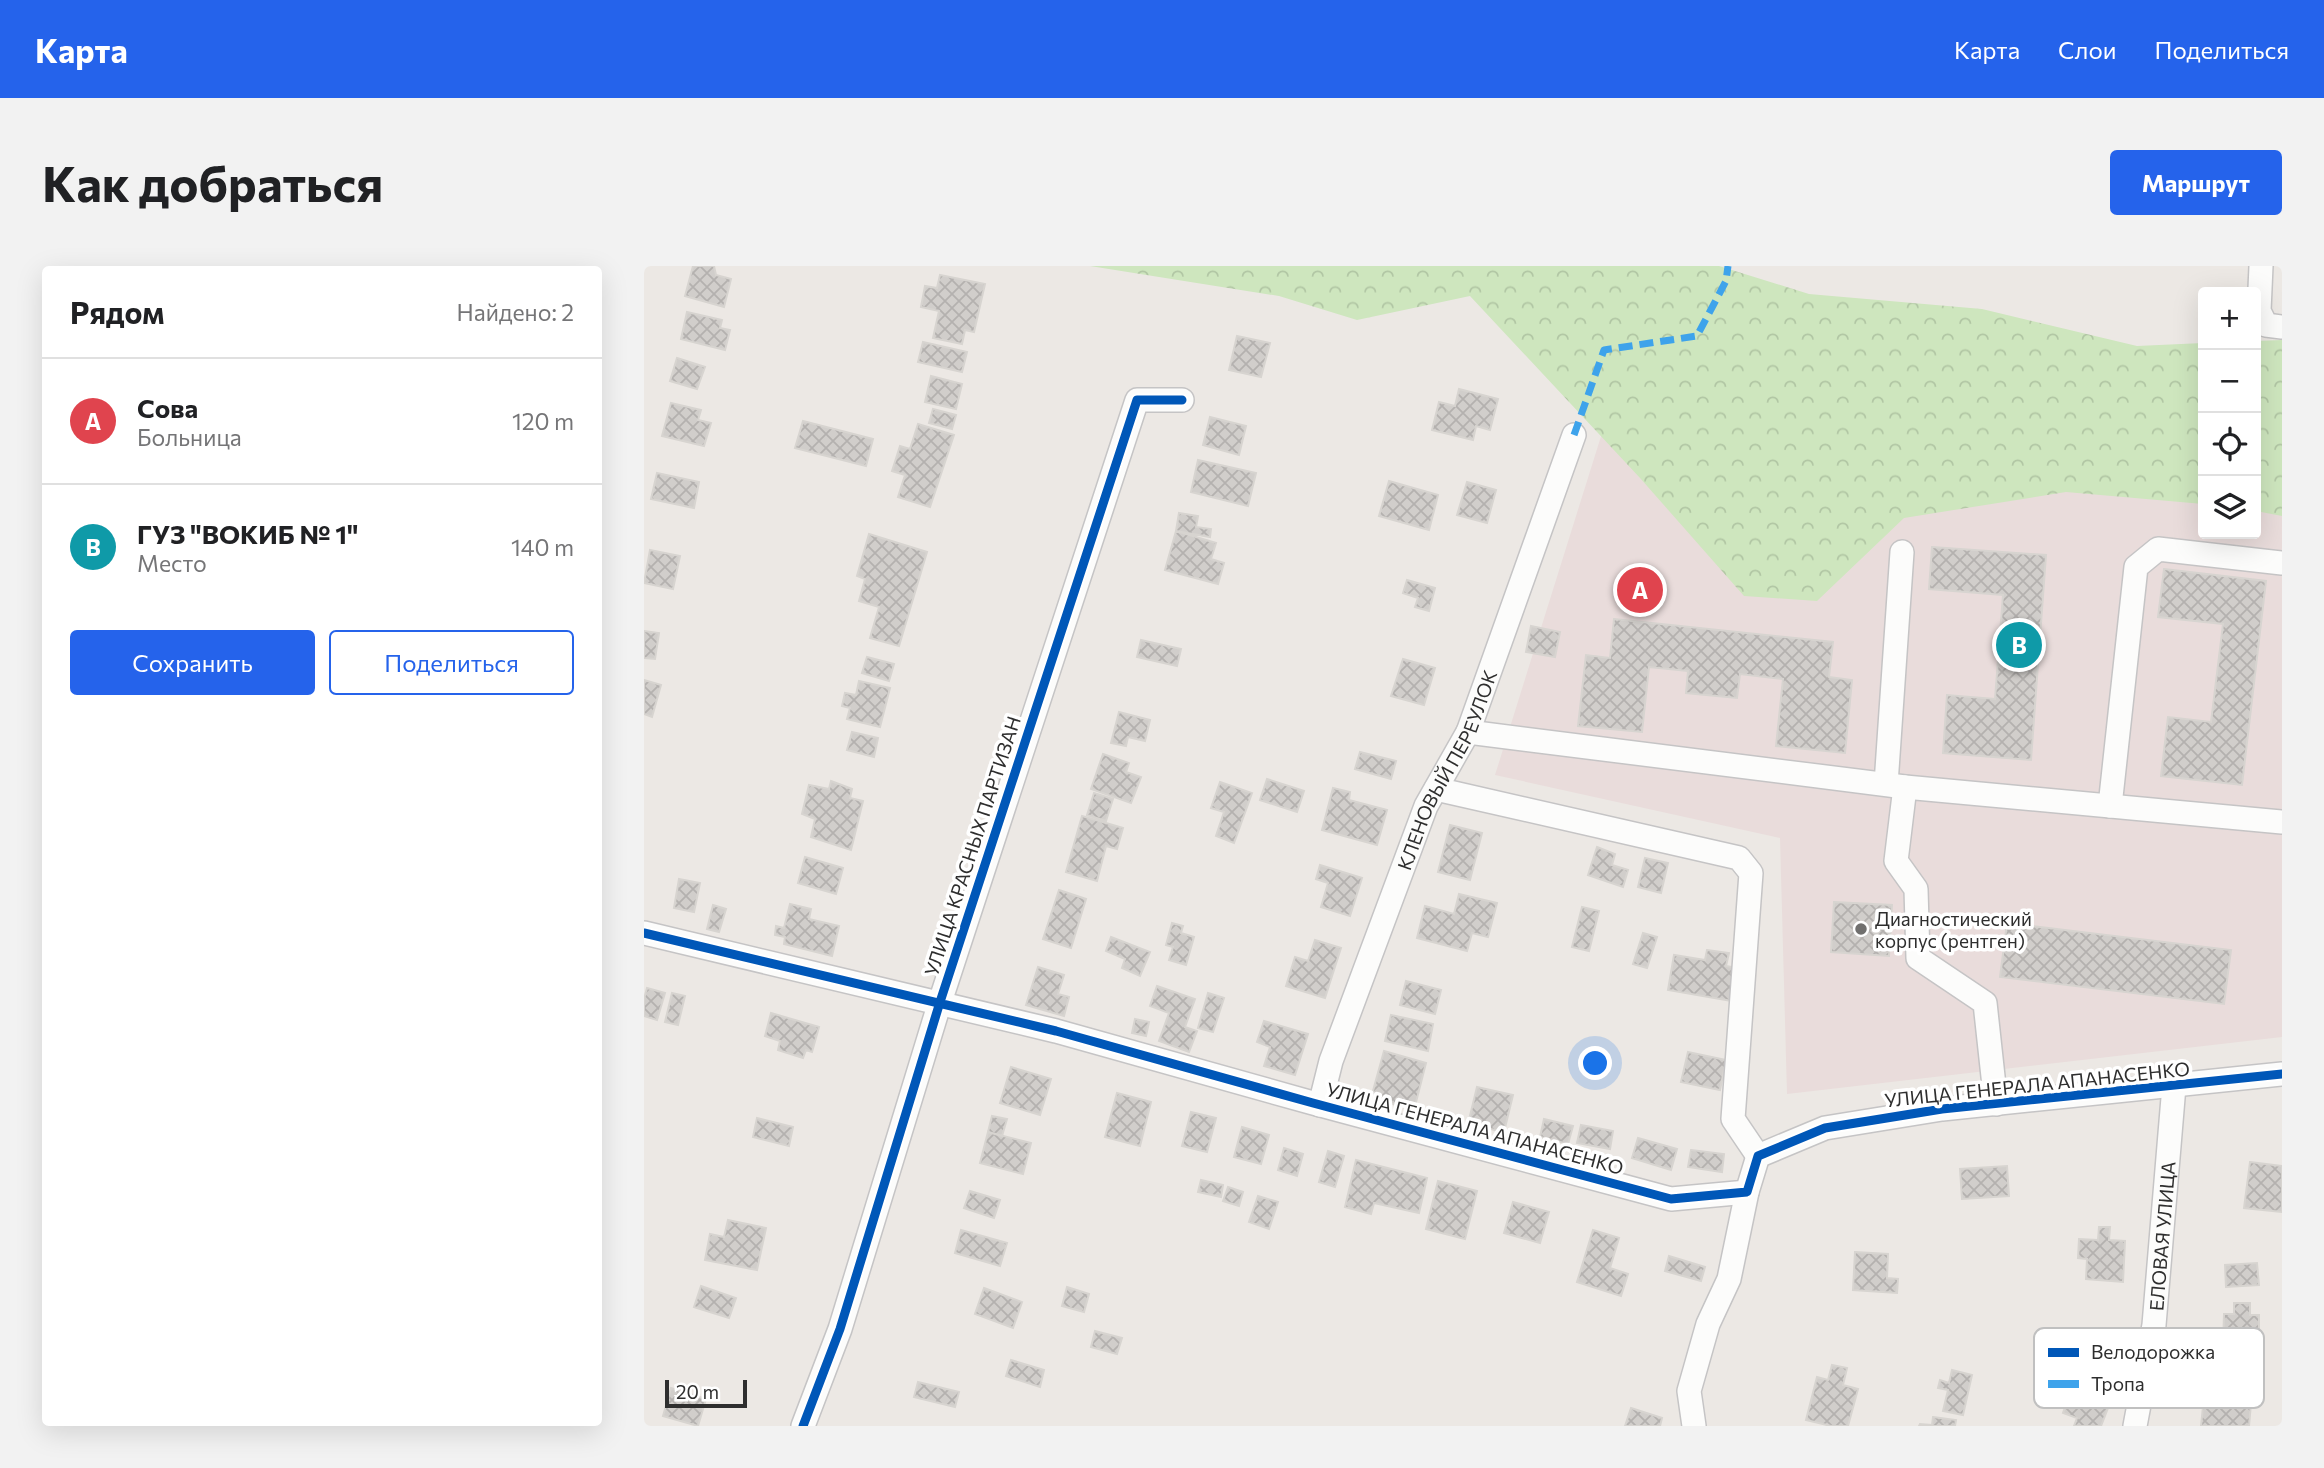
<!DOCTYPE html>
<html lang="ru">
<meta charset="utf-8">
<style>
body{margin:0;font-family:Commissioner,sans-serif;background:#f2f2f2;color:#202124}
.controls{position:absolute;right:21px;top:21px;display:grid;overflow:hidden;border-radius:7px;box-shadow:0 7px 28px #0002}
.controls button{width:63px;height:63px;display:grid;place-items:center;padding:0;border:0;border-bottom:2px solid #e0e0e0;background:#fff;color:#202124;font:35px sans-serif}
.scale{position:absolute;left:21px;bottom:18px;width:82px;box-sizing:border-box;padding-left:7px;border:4px solid #2e2e2e;border-top:0;font-size:19px;line-height:24px;white-space:nowrap;color:#2e2e2e;-webkit-text-stroke:5px #fff;paint-order:stroke}
.you{position:absolute;left:952px;top:798px;width:24px;height:24px;margin:-18px;border:5px solid #fff;border-radius:50%;background:#1a73e8;box-shadow:0 0 0 10px #1a73e833}
.badge{display:grid;place-items:center;width:46px;height:46px;border-radius:50%;background:#2563eb;color:#fff;font-size:23px;font-weight:700}
.pin{position:absolute;translate:-50% -50%;border:4px solid #fff;box-shadow:0 2px 7px #0006}
.list{margin:0;padding:0;list-style:none}
h2{display:flex;justify-content:space-between;align-items:center;height:91px;margin:0;padding:0 28px;font-size:30px}
h2 small{font-size:23px;font-weight:400;color:#757577}
.list li{display:grid;grid-template-columns:46px 1fr auto;gap:21px;align-items:center;box-sizing:border-box;height:126px;padding:0 28px;border-top:2px solid #e0e0e0}
.list b{display:block;font-size:26px;white-space:nowrap}
.list p{margin:0;font-size:23px;white-space:nowrap;color:#757577}
.list em{font-size:23px;font-style:normal;color:#757577}
.actions{display:flex;gap:14px;padding:21px 28px}
.actions a{flex:1;padding:16px 0;border:2px solid #2563eb;border-radius:7px;text-align:center;font-size:24px;color:#2563eb}
.actions .main{background:#2563eb;color:#fff}
.icon{flex:none;width:38px;height:38px;fill:none;stroke:currentColor;stroke-width:2;stroke-linecap:round;stroke-linejoin:round}
.map{position:relative;flex:none;width:1638px;height:1160px;overflow:hidden;border-radius:7px}
header{display:flex;align-items:center;gap:42px;box-sizing:border-box;height:98px;padding:0 35px;background:#2563eb;color:#fff}
header strong{font-size:33px}
nav{display:flex;gap:38px;margin-inline-start:auto;font-size:24px}
.intro{display:flex;align-items:center;justify-content:space-between;box-sizing:border-box;height:168px;padding:0 42px}
h1{margin:0;font-size:49px}
.button{padding:18px 32px;border-radius:7px;background:#2563eb;color:#fff;font-size:24px;font-weight:700}
main{display:flex;gap:42px;padding:0 42px}
aside{flex:1;background:#fff;border-radius:7px;box-shadow:0 7px 28px #0002}
.map>svg:first-child{display:block}
.medical{fill:#e9dcdb}
.park{fill:url(#park-crowns)}
.building{fill:url(#building-cross-hatch);stroke:#d7d4d0;stroke-width:2}
.lines{fill:none;stroke-linecap:round;stroke-linejoin:round}
.street-casing{stroke:#c5c4c5;stroke-width:26}
.street{stroke:#fcfcfb;stroke-width:23}
.quiet{stroke:#3ea3eb;stroke-width:7;stroke-dasharray:14 7;stroke-linecap:butt}
.cycleway-casing{stroke:#fff;stroke-width:13}
.cycleway{stroke:#0057b8;stroke-width:9}
.poi-dot{fill:#706f6e;stroke:#fff;stroke-width:2.5}
.labels{text-anchor:middle;dominant-baseline:central;stroke-width:7;stroke-linejoin:round;paint-order:stroke}
.street-label{font-size:19px;fill:#2e2e2e;stroke:#fff}
.poi-label{font-size:19px;fill:#2e2e2e;stroke:#fff;text-anchor:start}
.key{fill:#fff;stroke:#c0c0c0;stroke-width:2}
.key-label{font-size:19px;fill:#2e2e2e}
</style>
<header>
<strong>Карта</strong>
<nav><a>Карта</a><a>Слои</a><a>Поделиться</a></nav>
</header>
<div class="intro"><h1>Как добраться</h1><a class="button">Маршрут</a></div>
<main>
<aside>
<h2>Рядом<small>Найдено: 2</small></h2>
<ul class="list">
<li><span class="badge" style="background:#e0444e">A</span><div><b>Сова</b><p>Больница</p></div><em>120 m</em></li>
<li><span class="badge" style="background:#0f9aa8">B</span><div><b>ГУЗ &quot;ВОКИБ № 1&quot;</b><p>Место</p></div><em>140 m</em></li>
</ul>
<div class="actions"><a class="main">Сохранить</a><a>Поделиться</a></div>
</aside>
<div class="map">
<svg width="1638" height="1160" viewBox="0 0 1638 1160">
<defs>
<pattern id="park-crowns" width="20" height="18" patternUnits="userSpaceOnUse" patternTransform="scale(1.75)"><rect width="20" height="18" fill="#cee6be"/><path d="M2 6a3 3 0 1 1 6 0M12 15a3 3 0 1 1 6 0" fill="none" stroke="#b1c6a4"/></pattern>
<pattern id="building-cross-hatch" width="8" height="8" patternUnits="userSpaceOnUse" patternTransform="scale(1.75)"><rect width="8" height="8" fill="#d1cecb"/><path d="M0 0l8 8M0 8l8-8" fill="none" stroke="#b4b1af"/></pattern>
</defs>
<rect width="100%" height="100%" fill="#ece8e4"/>
<path class="medical" d="M979,100L1559,163V268H1612V169L1638,171V771L1143,828L1136,572L851,509Z"/>
<path class="park" d="M446,0H1075L1165,28L1338,43L1493,80L1559,77V238L1422,226L1260,252L1173,335L1100,330L996,212L826,30L713,54L635,30Z
M1638,74V250L1612,245V75Z"/>
<path class="building" d="M49,0H70L72,9L87,13L80,41L41,30Z
M296,9L341,18L330,66L321,64L318,78L289,72L295,45L277,41L281,20L293,22Z
M43,46L78,54L76,62L86,64L81,84L37,73Z
M593,70L626,77L617,111L585,104Z
M279,76L323,86L318,106L274,96Z
M33,92L61,101L53,123L26,115Z
M287,110L318,118L312,143L281,136Z
M815,123L854,133L846,164L832,160L829,174L788,164L795,136L811,140Z
M27,137L57,144L54,154L67,157L60,180L18,170Z
M289,143L312,149L308,163L285,157Z
M566,151L602,160L595,189L559,179Z
M159,155L229,173L222,200L151,182Z
M274,158L310,169L286,241L254,231L261,209L248,205L256,180L266,183Z
M554,194L612,207L604,240L547,226Z
M13,207L55,216L50,242L7,233Z
M745,215L794,229L785,264L735,250Z
M823,216L852,224L843,257L813,249Z
M535,247L554,250L552,261L567,263L566,271L532,265Z
M532,265L572,277L567,293L580,297L574,318L521,304Z
M225,268L283,286L255,380L226,372L235,341L215,335L221,313L213,310Z
M1288,281L1402,289L1387,494L1299,487L1303,429L1351,433L1359,329L1285,323Z
M6,284L36,290L29,323L0,317Z
M1520,303L1622,315L1598,519L1517,510L1524,451L1567,456L1579,358L1514,351Z
M763,314L791,322L785,345L771,341L774,332L759,327Z
M970,353L1189,376L1185,411L1208,414L1201,487L1132,480L1139,413L1096,408L1093,432L1042,427L1044,405L1005,401L998,466L934,460L942,389L966,392Z
M887,360L916,366L911,391L882,386Z
M0,365L15,367L11,393L0,392Z
M497,374L537,383L533,400L493,391Z
M223,391L250,398L245,415L218,407Z
M759,393L791,402L780,439L747,430Z
M0,414L17,419L8,451L0,448Z
M215,415L246,422L236,461L203,453L206,442L198,440L201,427L212,429Z
M475,446L506,454L501,475L484,471L482,480L467,477Z
M208,466L234,472L230,491L203,484Z
M716,486L752,495L747,513L711,503Z
M459,488L485,497L482,506L497,511L487,537L447,523Z
M623,513L660,525L653,546L616,534Z
M187,515L208,523L206,532L219,535L207,584L167,571L171,553L158,548L165,519L185,523Z
M576,516L608,527L590,577L572,570L580,546L567,542Z
M689,522L706,526L705,534L743,544L733,579L678,564Z
M450,527L469,533L462,555L443,549Z
M438,550L479,562L473,583L462,580L453,615L422,606Z
M806,559L838,567L826,614L794,606Z
M953,581L971,588L968,599L984,604L979,621L944,609Z
M161,591L199,602L192,628L154,617Z
M1001,592L1024,597L1017,627L994,621Z
M676,599L718,612L706,650L677,641L684,617L672,613Z
M35,613L56,617L50,646L30,642Z
M415,624L442,633L427,682L399,673Z
M815,628L853,637L844,671L828,667L823,685L773,672L781,640L810,648Z
M1190,636L1248,639L1245,690L1187,686Z
M146,638L167,643L165,653L195,660L188,690L140,678L141,671L131,669L132,660L140,662Z
M69,639L82,643L75,666L63,663Z
M938,641L955,645L945,685L928,681Z
M528,657L539,660L537,667L550,671L542,699L525,694L529,681L522,679Z
M1363,657L1587,684L1580,738L1356,711Z
M999,667L1013,671L1003,702L989,698Z
M467,671L506,686L496,710L478,702L481,693L462,685Z
M671,674L697,682L681,732L642,720L651,691L664,695Z
M1063,684L1085,687L1082,700L1094,702L1088,735L1024,724L1030,689L1061,694Z
M394,701L420,709L414,728L425,731L420,750L382,739Z
M762,715L797,724L791,748L756,739Z
M513,720L551,733L541,761L553,765L545,786L515,775L525,747L506,740Z
M3,722L21,727L13,754L0,750V733Z
M28,727L41,730L34,759L21,756Z
M564,727L580,732L569,766L554,762Z
M127,747L175,761L168,786L162,784L159,792L134,784L136,775L121,770Z
M747,749L789,758L784,785L741,775Z
M491,753L505,756L502,770L488,767Z
M620,755L664,768L651,809L620,800L626,781L613,776Z
M740,785L782,797L770,844L727,832Z
M1044,786L1082,794L1076,824L1037,816Z
M367,801L407,813L396,849L356,837Z
M833,821L869,829L860,866L824,858Z
M473,827L507,836L496,880L461,871Z
M547,846L572,852L563,886L538,880Z
M348,850L363,853L358,870L344,866Z
M113,852L149,861L145,880L109,871Z
M900,853L929,860L924,878L896,871Z
M937,859L969,865L966,883L933,877Z
M598,861L625,869L617,898L590,891Z
M344,866L387,877L379,908L336,897Z
M994,872L1033,883L1027,904L988,892Z
M640,882L659,888L653,910L634,904Z
M1047,884L1080,888L1078,906L1044,901Z
M684,885L700,890L691,921L675,916Z
M712,894L783,912L775,947L730,937L727,948L701,941Z
M1606,896L1638,900V946L1600,942Z
M1363,900L1365,930L1318,933L1316,903Z
M557,914L579,919L577,931L554,926Z
M794,915L833,925L821,973L782,963Z
M584,921L599,926L595,940L579,935Z
M326,925L356,934L350,952L320,942Z
M614,930L634,936L625,963L605,956Z
M869,936L905,946L896,977L860,967Z
M84,954L122,962L113,1004L61,994L66,968L80,971Z
M1455,961H1466L1465,974L1481,975L1479,1016L1442,1013L1443,993L1434,992L1435,973L1454,974Z
M317,964L363,977L356,1000L311,987Z
M949,964L975,972L966,1002L984,1008L977,1030L933,1016Z
M1211,986L1244,988L1243,1012L1254,1013L1253,1027L1209,1024Z
M1025,990L1061,1001L1057,1015L1021,1005Z
M1613,997L1615,1019L1582,1021L1581,999Z
M57,1020L92,1032L85,1052L50,1041Z
M423,1021L445,1028L440,1046L418,1040Z
M340,1022L378,1036L369,1062L331,1048Z
M1590,1037H1606V1049H1615V1082L1579,1081L1580,1048H1590Z
M451,1065L478,1072L473,1088L447,1081Z
M367,1094L400,1104L396,1121L362,1110Z
M1188,1099L1203,1102L1199,1119L1214,1123L1204,1160H1187L1162,1154L1173,1111L1184,1114Z
M1308,1104L1328,1109L1319,1149L1299,1145L1304,1124L1294,1122L1296,1114L1305,1117Z
M1562,1111L1609,1115L1605,1160H1557Z
M274,1116L315,1126L311,1141L270,1131Z
M27,1122L62,1133L54,1160L19,1150Z
M1426,1127L1464,1142L1457,1160H1430L1433,1152L1419,1147Z
M987,1142L1018,1152L1016,1160H981Z
M1289,1151L1312,1154L1311,1160H1275L1276,1158L1288,1159Z"/>
<g class="lines">
<defs>
<g id="street">
<path d="M1617,0L1615,45L1622,59L1638,61"/>
<path d="M824,466L1261,521L1638,556"/>
<path d="M1242,518L1258,286"/>
<path d="M1261,521L1252,595L1272,623L1274,692L1341,737L1352,838"/>
<path d="M792,523L1095,592L1107,607L1089,853L1114,890"/>
<path d="M1466,540L1492,301L1514,283L1638,297"/>
<path d="M0,667L412,765L669,837L1027,933L1103,926L1114,890L1181,862L1298,843L1638,808"/>
<path id="s1" d="M676,839L687,795L782,540L824,466L930,169"/>
<path d="M159,1160L196,1063L296,736L493,134H538"/>
<path d="M1050,1160L1045,1125L1064,1058L1085,1013L1103,926"/>
<path id="s2" d="M1491,1160L1510,1059L1530,820"/>
</g>
</defs>
<use href="#street" class="street-casing"/>
<use href="#street" class="street"/>
<path class="quiet" d="M930,169L960,84L1053,70L1082,15L1084,0"/>
<defs>
<path id="cycleway" d="M0,667L412,765L669,837L1027,933L1103,926L1114,890L1181,862L1298,843L1638,808
M159,1160L196,1063L296,736L493,134H538"/>
</defs>
<use href="#cycleway" class="cycleway-casing"/>
<use href="#cycleway" class="cycleway"/>
</g>
<circle class="poi-dot" cx="1217" cy="663" r="7"/>
<g class="labels">
<g class="street-label">
<text stroke="none"><textPath href="#s1" startOffset="359">КЛЕНОВЫЙ ПЕРЕУЛОК</textPath></text>
<text transform="translate(328 580) rotate(-72)">УЛИЦА КРАСНЫХ ПАРТИЗАН</text>
<text transform="translate(1393 818) rotate(-6)">УЛИЦА ГЕНЕРАЛА АПАНАСЕНКО</text>
<text transform="translate(831 862) rotate(15)">УЛИЦА ГЕНЕРАЛА АПАНАСЕНКО</text>
<text stroke="none"><textPath href="#s2" startOffset="192">ЕЛОВАЯ УЛИЦА</textPath></text>
</g>
<g class="poi-label">
<text x="1231" y="652">Диагностический<tspan x="1231" dy="22">корпус (рентген)</tspan></text>
</g>
</g>
<rect x="1390" y="1062" width="230" height="80" rx="10" class="key"/>
<rect x="1404" y="1082" width="31" height="9" fill="#0057b8"/>
<rect x="1404" y="1114" width="31" height="8" fill="#3ea3eb"/>
<g class="key-label">
<text x="1447" y="1093">Велодорожка</text>
<text x="1447" y="1125">Тропа</text>
</g>
</svg>
<div class="controls">
<button>+</button>
<button>−</button>
<button><svg class="icon" aria-label="locate" viewBox="0 0 24 24"><circle cx="12" cy="12" r="6"/><path d="M12 2v4M12 18v4M2 12h4M18 12h4"/></svg></button>
<button><svg class="icon" aria-label="layers" viewBox="0 0 24 24"><path d="M12 4l9 5-9 5-9-5zM3 14l9 5 9-5"/></svg></button>
</div>
<div class="scale">20 m</div>
<div class="you"></div>
<div class="pin badge" style="left:996px;top:324px;background:#e0444e">A</div>
<div class="pin badge" style="left:1375px;top:379px;background:#0f9aa8">B</div>
</div>
</main>
